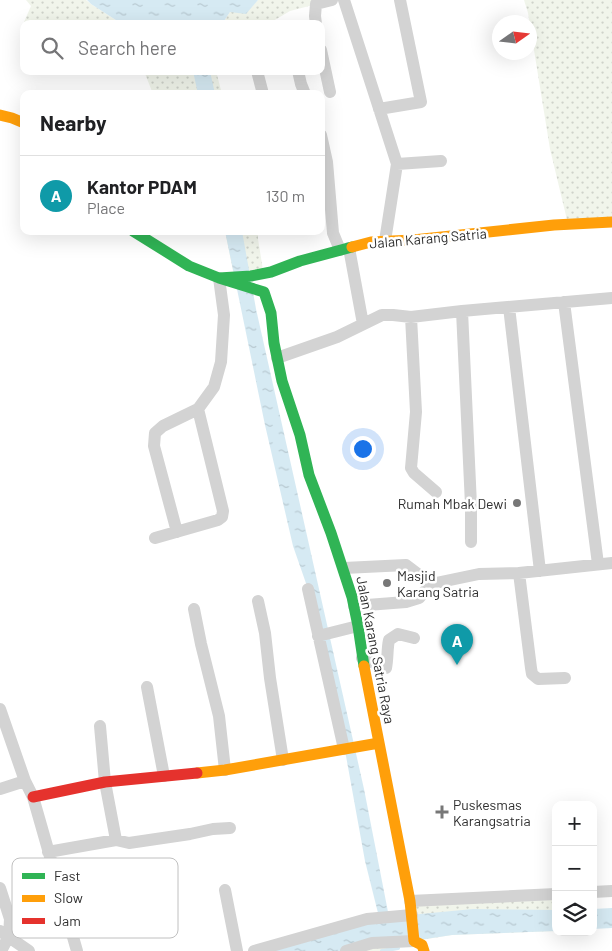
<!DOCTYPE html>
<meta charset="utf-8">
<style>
body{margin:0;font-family:Barlow,sans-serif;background:#f2f2f2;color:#202124}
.controls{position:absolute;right:15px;bottom:15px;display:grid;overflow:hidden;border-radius:10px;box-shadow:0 5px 20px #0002}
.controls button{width:45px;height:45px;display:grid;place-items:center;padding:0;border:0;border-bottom:1px solid #e0e0e0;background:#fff;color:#202124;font:25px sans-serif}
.compass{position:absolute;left:492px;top:15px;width:45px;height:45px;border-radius:50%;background:#fff;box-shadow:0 5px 20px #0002;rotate:76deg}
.you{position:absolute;left:362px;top:448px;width:18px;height:18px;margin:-12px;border:4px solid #fff;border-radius:50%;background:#1a73e8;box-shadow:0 0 0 8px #1a73e833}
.badge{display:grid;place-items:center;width:32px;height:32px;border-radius:50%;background:#ea580c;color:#fff;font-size:16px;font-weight:700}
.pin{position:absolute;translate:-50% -41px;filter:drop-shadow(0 1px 2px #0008)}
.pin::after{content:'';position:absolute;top:26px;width:18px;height:15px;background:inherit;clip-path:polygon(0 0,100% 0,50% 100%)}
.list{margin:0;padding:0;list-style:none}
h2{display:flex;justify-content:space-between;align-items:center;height:65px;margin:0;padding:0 20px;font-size:21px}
h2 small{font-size:16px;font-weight:400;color:#757577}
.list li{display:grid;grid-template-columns:32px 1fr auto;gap:15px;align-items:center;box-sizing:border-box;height:80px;padding:0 20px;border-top:1px solid #e0e0e0}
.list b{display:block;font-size:19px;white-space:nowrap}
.list p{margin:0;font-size:16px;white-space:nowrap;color:#757577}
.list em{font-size:16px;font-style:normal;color:#757577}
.icon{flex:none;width:28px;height:28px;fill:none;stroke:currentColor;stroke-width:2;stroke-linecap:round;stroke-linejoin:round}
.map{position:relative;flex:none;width:612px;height:951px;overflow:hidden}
.search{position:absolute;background:#fff;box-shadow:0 5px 20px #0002;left:20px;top:20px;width:305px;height:55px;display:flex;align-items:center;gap:12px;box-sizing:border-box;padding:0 18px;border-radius:10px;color:#757577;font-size:19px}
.panel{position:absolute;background:#fff;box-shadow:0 5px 20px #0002;left:20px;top:90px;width:305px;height:145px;border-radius:10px}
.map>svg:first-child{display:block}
.grass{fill:url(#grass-dots)}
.water{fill:url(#water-ripples)}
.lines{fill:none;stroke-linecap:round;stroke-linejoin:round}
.stream{stroke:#d6eaf3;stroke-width:4}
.street{stroke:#d3d3d3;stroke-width:12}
.fast{stroke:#30b455;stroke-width:11}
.slow{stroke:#ff9f0a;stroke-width:11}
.jam{stroke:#e5322d;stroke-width:11}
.poi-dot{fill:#777;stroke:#fff;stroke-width:2}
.labels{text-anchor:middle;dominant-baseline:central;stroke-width:5;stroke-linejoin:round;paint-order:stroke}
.street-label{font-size:14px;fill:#2e2e2e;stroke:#fff}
.poi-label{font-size:14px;fill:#2e2e2e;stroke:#fff;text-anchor:start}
.key{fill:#fff;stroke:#c0c0c0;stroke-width:1}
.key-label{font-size:14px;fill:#2e2e2e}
</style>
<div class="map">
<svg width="612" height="951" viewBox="0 0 612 951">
<defs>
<pattern id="grass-dots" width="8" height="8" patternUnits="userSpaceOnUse" patternTransform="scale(1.25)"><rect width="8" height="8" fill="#f1f5eb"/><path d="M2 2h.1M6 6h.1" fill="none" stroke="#cfd2ca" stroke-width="1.8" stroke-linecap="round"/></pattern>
<pattern id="water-ripples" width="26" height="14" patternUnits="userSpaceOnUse" patternTransform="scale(1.25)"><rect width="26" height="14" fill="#d6eaf3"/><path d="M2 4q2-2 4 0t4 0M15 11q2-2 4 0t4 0" fill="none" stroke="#b8c9d1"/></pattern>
</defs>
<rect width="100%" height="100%" fill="#fff"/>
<path class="grass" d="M26,0H86L91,4L122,24H26L24,22L31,6Z
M258,0H332L290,11L268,24H222L230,12L254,4Z
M524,0H612V222L568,224L550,149L528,13Z
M144,71H216L222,94H197L196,91L191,94H153Z
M225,231H258V239L263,270L233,271Z
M556,894V931L452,935L414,941L398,948L382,951H346L388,942L410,901Z"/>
<path class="water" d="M87,0H258L246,14L230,12L222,24H122L91,4Z
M193,71H210L215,94H198Z
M225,231H242L256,309L364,789L389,917L473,909L556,910V931L452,935L346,951H254L379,917L365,861L344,745L308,589L293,546L265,425Z
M612,908V928L593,929V909Z"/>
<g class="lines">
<path class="stream" d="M382,951L398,948"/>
<path class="street" d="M344,0L397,164L385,241
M316,24L315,16L316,4L332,0
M321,50L330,92
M257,71L263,94
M298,71L301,84L305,94
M379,109L421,102L400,0
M321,135L327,162L333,233L340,250
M397,164L441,161
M349,248L363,324
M564,302L598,564
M509,307L540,571
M462,311L471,505V542
M411,317L416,412L411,468L414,473L436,492
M277,358L337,337L382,315H393L411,317L462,311L612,298
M177,532L154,446L155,433L163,426L198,409L214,387L221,362L224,315L219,278
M155,538L218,520L222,517L223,511L198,409
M344,568L406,565L431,584
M519,573L531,668L532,674L538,679L565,678
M308,589L344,749
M258,601L265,633L270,678L283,760
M354,606L406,602L419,598L431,584L479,574L519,573L612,563
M194,609L201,644L219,716L225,770
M318,636L358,626
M362,658L386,668C388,658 387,649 389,640L398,634L414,638
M147,687L164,776
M0,709L25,781L33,797L77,951
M100,726L105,782L116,840
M0,789L25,781
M48,852L116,840L129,843L190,834L213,829L230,828
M0,888L10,919L9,936L1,951
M225,890L237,951
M593,892L612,891
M410,901L556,894
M0,931L29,951
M254,951L367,919L412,915
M346,951L372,943L414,941"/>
<path class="fast" d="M133,231L189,266L219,278L251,276L271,272L300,261L352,247
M219,278L264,292L271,313L274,343L282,381L300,435L309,475L331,533L352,597L358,626L364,666"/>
<path class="slow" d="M0,115L12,118L24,123
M352,247L371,242L413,240L554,225L612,222
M364,666L410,901L414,941L422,945L424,951
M197,773L225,770L379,743"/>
<path class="jam" d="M33,797L105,782L197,773"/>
</g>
<g class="poi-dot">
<circle cx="517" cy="503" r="5"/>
<circle cx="387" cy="583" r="5"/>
<path d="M439.5 804.5h5v5h5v5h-5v5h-5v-5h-5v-5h5z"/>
</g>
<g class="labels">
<g class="street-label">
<text transform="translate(428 238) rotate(-5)">Jalan Karang Satria</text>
<text transform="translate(376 650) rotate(79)">Jalan Karang Satria Raya</text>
</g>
<g class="poi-label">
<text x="507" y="503" text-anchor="end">Rumah Mbak Dewi</text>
<text x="397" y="575">Masjid<tspan x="397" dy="16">Karang Satria</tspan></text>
<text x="453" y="804">Puskesmas<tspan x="453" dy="16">Karangsatria</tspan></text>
</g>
</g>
<rect x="12" y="858" width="166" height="80" rx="8" class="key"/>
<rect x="22" y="873" width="23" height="6" fill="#30b455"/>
<rect x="22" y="895" width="23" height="7" fill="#ff9f0a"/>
<rect x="22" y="918" width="23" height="6" fill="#e5322d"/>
<g class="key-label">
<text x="54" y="881">Fast</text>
<text x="54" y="903">Slow</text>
<text x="54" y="926">Jam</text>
</g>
</svg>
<div class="controls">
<button>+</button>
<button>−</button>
<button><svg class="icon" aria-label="layers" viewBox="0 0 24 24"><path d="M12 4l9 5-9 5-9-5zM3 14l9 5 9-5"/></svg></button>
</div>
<svg class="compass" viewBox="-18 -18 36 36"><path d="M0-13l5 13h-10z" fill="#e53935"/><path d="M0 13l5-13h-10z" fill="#757577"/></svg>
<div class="you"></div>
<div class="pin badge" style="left:457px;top:665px;background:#0f9aa8">A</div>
<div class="search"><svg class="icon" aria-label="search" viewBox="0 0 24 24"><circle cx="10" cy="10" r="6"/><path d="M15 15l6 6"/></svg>Search here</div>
<section class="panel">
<h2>Nearby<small></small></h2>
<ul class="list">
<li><span class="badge" style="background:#0f9aa8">A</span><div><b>Kantor PDAM</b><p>Place</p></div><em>130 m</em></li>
</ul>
</section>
</div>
